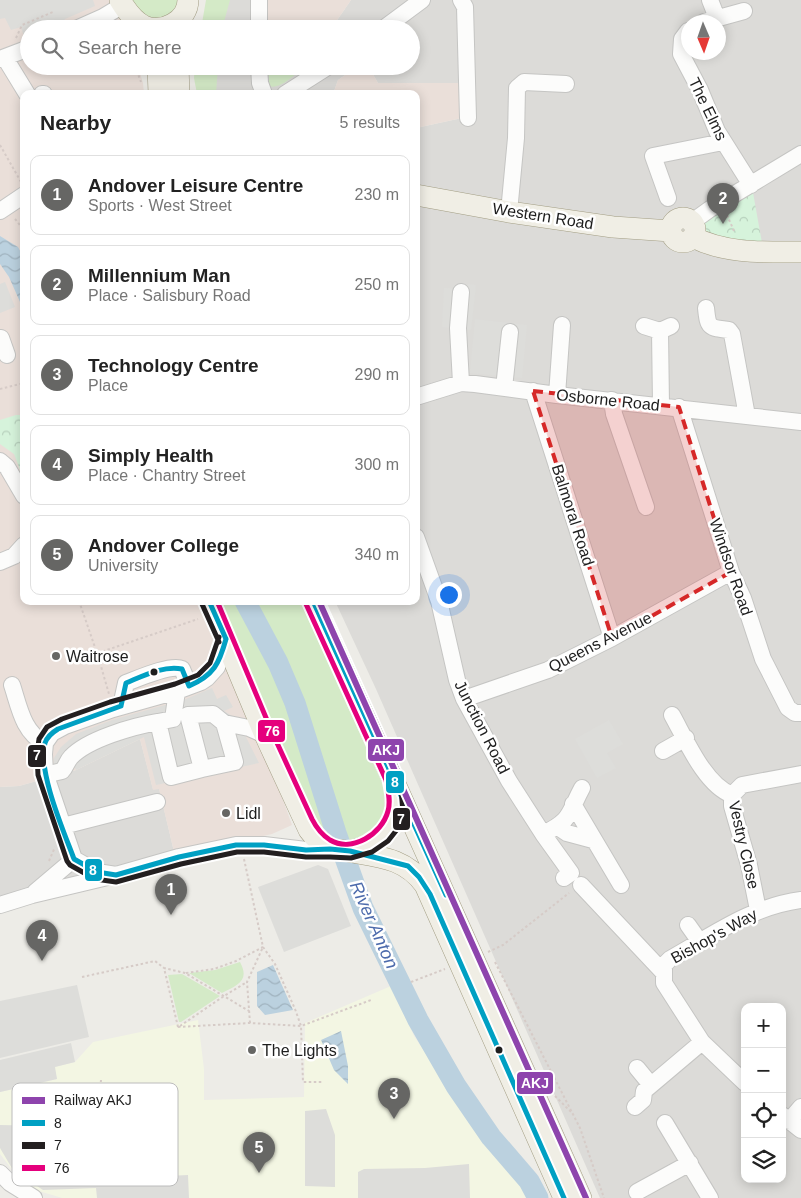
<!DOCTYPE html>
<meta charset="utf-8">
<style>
body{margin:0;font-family:Helvetica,sans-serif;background:#f6f6f6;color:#222}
.controls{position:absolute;right:15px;bottom:15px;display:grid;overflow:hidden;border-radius:10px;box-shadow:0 2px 12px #0003}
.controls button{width:45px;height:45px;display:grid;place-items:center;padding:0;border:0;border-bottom:1px solid #e0e0e0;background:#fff;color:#222;font:25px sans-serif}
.compass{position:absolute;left:681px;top:15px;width:45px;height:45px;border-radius:50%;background:#fff;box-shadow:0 2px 12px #0003;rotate:178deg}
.you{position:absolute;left:448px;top:594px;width:18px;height:18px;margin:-12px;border:4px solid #fff;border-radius:50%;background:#1a73e8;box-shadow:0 0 0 8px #1a73e833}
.badge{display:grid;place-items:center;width:32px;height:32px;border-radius:50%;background:#666664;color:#fff;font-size:16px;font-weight:700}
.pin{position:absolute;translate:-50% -41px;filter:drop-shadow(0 1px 2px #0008)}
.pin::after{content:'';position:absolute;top:26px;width:18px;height:15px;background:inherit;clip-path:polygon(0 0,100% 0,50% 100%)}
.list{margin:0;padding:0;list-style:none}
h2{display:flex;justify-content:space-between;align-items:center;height:65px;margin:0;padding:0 20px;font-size:21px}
h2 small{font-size:16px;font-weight:400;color:#767676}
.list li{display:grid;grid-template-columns:32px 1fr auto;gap:15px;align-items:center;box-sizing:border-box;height:80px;margin:0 10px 10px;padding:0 10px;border:1px solid #e0e0e0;border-radius:10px}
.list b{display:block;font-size:19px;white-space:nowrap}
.list p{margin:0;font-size:16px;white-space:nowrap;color:#767676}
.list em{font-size:16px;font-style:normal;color:#767676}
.icon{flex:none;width:28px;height:28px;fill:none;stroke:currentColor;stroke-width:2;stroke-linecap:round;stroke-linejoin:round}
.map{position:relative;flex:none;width:801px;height:1198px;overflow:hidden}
.search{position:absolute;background:#fff;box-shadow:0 2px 12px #0003;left:20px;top:20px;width:400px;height:55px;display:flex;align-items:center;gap:12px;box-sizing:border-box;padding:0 18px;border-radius:28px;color:#767676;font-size:19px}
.panel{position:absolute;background:#fff;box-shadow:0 2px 12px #0003;left:20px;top:90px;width:400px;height:515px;border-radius:10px}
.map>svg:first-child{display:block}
.residential{fill:#dcdbd8;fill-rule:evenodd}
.commercial{fill:#eadfd9}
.education{fill:#f3f6e3}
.grass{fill:#d4eac7}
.park{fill:url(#park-crowns)}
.parking{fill:#ddddda}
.water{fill:url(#water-waves)}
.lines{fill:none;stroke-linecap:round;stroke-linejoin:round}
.river{stroke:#bbd1df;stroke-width:21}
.minor-casing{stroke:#c5c5c3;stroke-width:18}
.major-casing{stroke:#a39e84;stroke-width:22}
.path{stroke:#d6cbc7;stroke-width:2;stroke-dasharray:2.5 2.5;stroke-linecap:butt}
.minor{stroke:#fcfcfb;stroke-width:16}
.major{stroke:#f0eee5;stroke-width:21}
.bus-1-casing{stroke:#fff;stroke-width:9}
.bus-2-casing{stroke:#fff;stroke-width:9}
.bus-3-casing{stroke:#fff;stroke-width:9}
.bus-1{stroke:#00a0c3;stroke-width:5}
.bus-2{stroke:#231f20;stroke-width:5}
.bus-3{stroke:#e5007d;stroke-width:5}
.rail-1-casing{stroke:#fff;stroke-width:10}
.rail-1{stroke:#8e44ad;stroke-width:6}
.marked{fill:#d62828;fill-opacity:0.2;stroke:#d62828;stroke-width:4;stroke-dasharray:10 6;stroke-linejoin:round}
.poi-dot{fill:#666664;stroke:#fff;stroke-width:2}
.bus-dot{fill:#1e1e1e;stroke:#fff;stroke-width:2}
.labels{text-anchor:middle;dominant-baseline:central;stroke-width:5;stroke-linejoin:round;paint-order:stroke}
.street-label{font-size:16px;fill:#1e1e1e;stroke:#fff}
.poi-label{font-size:16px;fill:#1e1e1e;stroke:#fff;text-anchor:start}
.water-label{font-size:18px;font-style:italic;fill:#4d6bac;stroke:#fff}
.key{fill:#fff;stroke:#bcbcbc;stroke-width:1}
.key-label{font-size:14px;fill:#1e1e1e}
.line-badge{stroke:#fff;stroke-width:2}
.badge-label{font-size:14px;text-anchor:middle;font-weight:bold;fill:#fff}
</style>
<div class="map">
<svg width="801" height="1198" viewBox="0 0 801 1198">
<defs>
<pattern id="park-crowns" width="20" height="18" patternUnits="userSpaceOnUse" patternTransform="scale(1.25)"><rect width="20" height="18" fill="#d6f3db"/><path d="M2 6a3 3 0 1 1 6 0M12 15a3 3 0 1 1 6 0" fill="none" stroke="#b7d0bc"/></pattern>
<pattern id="water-waves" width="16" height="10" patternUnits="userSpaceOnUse" patternTransform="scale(1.25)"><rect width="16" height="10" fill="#bbd1df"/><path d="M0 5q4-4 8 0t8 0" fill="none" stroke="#a0b3bf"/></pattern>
</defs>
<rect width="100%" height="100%" fill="#edece7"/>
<path class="residential" d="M212,0H265V29H210Z
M351,0H801V1198H600L376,689L335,601H416V128L462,118L460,83H378L368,66H411V29H331ZM688,22H718V52H688ZM745,1007H782V1179H745Z
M208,66H358L338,80L333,94H207Z
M140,739L153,789L159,788L175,856L0,899V787L19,786L76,770Z"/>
<path class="commercial" d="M0,0H110L126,29H29V66H138L143,83L144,94H24V601H202L268,758L292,825L272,834L175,856L159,789L153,790L140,739L76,770L19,786L0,787Z
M265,0H351L331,29H265Z
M358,66H368L378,83H460L462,118L416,128V94H333L338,80Z"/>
<path class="education" d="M391,986L414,1036L445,1082L515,1174L526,1198H62L39,1191L18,1177L0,1154V1092L57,1079L54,1067L75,1062L93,1042L198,1020L204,1069V1100L304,1097L305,1023Z"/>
<path class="grass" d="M129,0H180L174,15L148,21Z
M206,0H230L222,29H201Z
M195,66H218L216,94H197L194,78Z
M303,68C294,75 280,90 269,86L268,69Z
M217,601H300L384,787C386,795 387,803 386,811C382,831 356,845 337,842C330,841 322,834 316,830Z
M240,962C250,981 238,985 222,993L189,973L215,970Z
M182,974L220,996L181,1022H179L168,975Z"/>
<path class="park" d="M752,187L762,243L731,239L705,234L698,225Z
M16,415H24V480L14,454L0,444V420Z"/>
<path class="parking" d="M0,0H93L95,6L65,19L59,26L51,29H29V39L25,40L21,27L11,30L5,18L0,19Z
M5,282L15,307L0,313V284Z
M468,284L476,285L471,330L442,327L444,288L465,289Z
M475,319L527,325L522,378L470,373Z
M212,688L217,699L226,695L233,707L224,711L237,719L259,763L156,785L144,737L76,770L72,762L53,767L54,758L61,747L76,734L112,720L186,699Z
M609,720L623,744L607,753L616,768L597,778L575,739Z
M318,865L328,869L351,926L284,952L258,887Z
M77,985L89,1037L0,1058V1001Z
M71,1043L75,1062L55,1067L57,1079L0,1092V1060Z
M326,1109L335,1135V1187L305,1186V1111Z
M0,1125L49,1126L51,1155L104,1153L107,1179L188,1175L189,1198H97L96,1188L43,1190L13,1170L0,1148Z
M469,1164L470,1198H358V1172L364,1169L425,1168Z"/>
<path class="water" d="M0,236L18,247L24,258V311L9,277L0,264Z
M273,965L293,1010L265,1015L257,1006V972Z
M341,1031L348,1066V1084L334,1070L321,1040Z"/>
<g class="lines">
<path class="river" d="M245,601L278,663L295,703L336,833L363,908L418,1020L456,1086L491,1137L529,1181L538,1198"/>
<defs>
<path id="minor" d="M259,0V29
M461,0L465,7L468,118
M710,0L717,18
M704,22L744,11
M76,29L103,17L123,5
M383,29L422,0
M688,31L682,39L681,54L700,90L717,131L751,185
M5,58L27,94
M0,59L29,48
M259,66L260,83L264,94
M42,94H44
M285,94L329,66
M668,198L653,156L723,142
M0,211L24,195
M509,212L516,138L517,88L524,82L566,84
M692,222L710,209L801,154
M706,308C708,328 709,328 729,330L732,334L747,416
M644,326L660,331L671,326
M660,331L661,405
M1,338L7,355
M461,383L458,328L461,292
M504,388L510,332
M533,391L612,638
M557,395L562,325
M416,397L461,383L475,384L557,395L801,422
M612,400L614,414L646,507
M679,407L731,572L743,598L763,659L788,708L795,713H801
M0,461L7,467L24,496
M416,537L439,601L457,680L464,699L509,781L543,834L571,873L564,878
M0,562L14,556L24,545
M12,685C19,706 23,733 45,743
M177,691L173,719L158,722L171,777L202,769L188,715L213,714L224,723L249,728L265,735
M464,699L548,670L612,638L731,572
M121,706L126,683C139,678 171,664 182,669L189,686
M672,715C686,740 705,785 732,795V806L749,865L758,910
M663,751L686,738
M202,769L235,762L224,723
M45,773H53L62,771C66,767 67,761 71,757C88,739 134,726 158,722
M732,795L742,785L801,774
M573,804L621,885
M63,826L157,802
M558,827L567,833L593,840
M543,834C572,820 568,814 582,788
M116,875L97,872L74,859L45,773L44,754L45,743L52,733L65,726L113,709L177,691L201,682L207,678L217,667L226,639
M581,885L663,972
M35,892L74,859
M0,905L32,895L116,875L179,857L236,845H264L306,850L330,849
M688,925L700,942
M637,1068L651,1085
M745,1083L702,1042L664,983V965L670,959C713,935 750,907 801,900
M635,1107L643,1100L644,1091L702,1042
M782,1115L801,1130
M789,1121L801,1107
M665,1123L710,1198
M0,1173L10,1183L34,1198
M637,1192L690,1163"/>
<path id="major" d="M120,0C126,10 134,21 144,26C162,34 188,21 188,0
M158,66L159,94
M178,66L179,94
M416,195L509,212L613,227L671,231
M671 230a12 12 0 1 1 24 0a12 12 0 1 1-24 0Z
M693,237C725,254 765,252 801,252
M209,601L265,735L309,830C314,837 321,844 329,848C336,851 345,850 352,852C382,857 406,859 425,885L564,1198
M313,601L581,1198
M350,851C386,843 400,825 395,788"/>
</defs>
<use href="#minor" class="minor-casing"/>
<use href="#major" class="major-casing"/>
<path class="path" d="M198,29L199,22
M16,38L22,25L53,12
M135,66L141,82
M274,68L300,67
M0,145L21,182
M727,215L734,231
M15,219L24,230
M0,389L24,383
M79,601L98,656L109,694
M98,653L198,619
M244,859L263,947L275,964L295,1009L301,1026L371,1000
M49,861L55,847
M488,952L503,945L569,893
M495,962L580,1128L604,1198
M186,973L214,969L236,961L263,947
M82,977L155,961L164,968
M411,982L445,969
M250,1023L247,982L263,947
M180,1026L224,996L247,982
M178,1027L250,1023L301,1026L303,1082H323
M178,1027L164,968L185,973L249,1011
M100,1092L101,1080
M555,1096L572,1113"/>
<use href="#minor" class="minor"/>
<use href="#major" class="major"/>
<defs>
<path id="bus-1" d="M209,601L226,639
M313,601L446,895
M189,686C214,675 219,664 226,639
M121,706L58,729C53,732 47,737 45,743C37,770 64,832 74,859L97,872L116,875L179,857L236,845H264L306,850L330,849L350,851L408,866L419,877L430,894L564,1198
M121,706L126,683C143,676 164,665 182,669L189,686"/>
<path id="bus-2" d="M202,604L219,642
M219,637L210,663L198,675L175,684L110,702L62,719L47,727L39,739L37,753L38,775L67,861L70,865L95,879L116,882L181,864L237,852H264L306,857H330L351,858L372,852L388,841L399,827L403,813L400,776L321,601"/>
<path id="bus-3" d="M217,601L272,732L312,819C316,827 322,835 330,840C352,853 382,834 388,811C391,801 388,790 386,780L306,604"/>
</defs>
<use href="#bus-1" class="bus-1-casing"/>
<use href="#bus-2" class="bus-2-casing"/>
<use href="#bus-3" class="bus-3-casing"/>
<use href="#bus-1" class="bus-1"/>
<use href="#bus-2" class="bus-2"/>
<use href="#bus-3" class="bus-3"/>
<defs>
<path id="rail-1" d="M319,601L586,1198"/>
</defs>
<use href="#rail-1" class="rail-1-casing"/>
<use href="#rail-1" class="rail-1"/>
</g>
<path class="marked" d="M533,391L679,407L731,572L612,638Z"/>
<g class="poi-dot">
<circle cx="56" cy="656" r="5"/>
<circle cx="226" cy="813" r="5"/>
<circle cx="252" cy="1050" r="5"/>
</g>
<g class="bus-dot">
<circle cx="154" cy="672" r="4.5"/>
<circle cx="499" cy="1050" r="4.5"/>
</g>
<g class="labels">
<g class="street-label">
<text transform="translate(708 109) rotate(64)">The Elms</text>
<text transform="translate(543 216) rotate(9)">Western Road</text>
<text transform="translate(608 400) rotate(6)">Osborne Road</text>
<text transform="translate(573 515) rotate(72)">Balmoral Road</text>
<text transform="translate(731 567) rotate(71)">Windsor Road</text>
<text transform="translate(600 642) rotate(-27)">Queens Avenue</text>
<text transform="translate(482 727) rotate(63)">Junction Road</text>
<text transform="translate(744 845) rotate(77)">Vestry Close</text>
<text transform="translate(714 936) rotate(-29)">Bishop's Way</text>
</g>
<g class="poi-label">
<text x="66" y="656">Waitrose</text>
<text x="236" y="813">Lidl</text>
<text x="262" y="1050">The Lights</text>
</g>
<g class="water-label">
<text transform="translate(374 925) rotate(66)">River Anton</text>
</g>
</g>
<rect x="12" y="1083" width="166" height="103" rx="8" class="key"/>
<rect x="22" y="1097" width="23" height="7" fill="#8e44ad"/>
<rect x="22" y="1120" width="23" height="6" fill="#00a0c3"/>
<rect x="22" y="1142" width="23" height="7" fill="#231f20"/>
<rect x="22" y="1165" width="23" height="6" fill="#e5007d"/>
<g class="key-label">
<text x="54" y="1105">Railway AKJ</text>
<text x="54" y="1128">8</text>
<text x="54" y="1150">7</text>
<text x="54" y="1173">76</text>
</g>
<g class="line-badge">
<rect x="257" y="719" width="29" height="24" rx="5" fill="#e5007d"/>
<rect x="367" y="738" width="38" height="24" rx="5" fill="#8e44ad"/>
<rect x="27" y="744" width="20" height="24" rx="5" fill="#231f20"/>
<rect x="385" y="770" width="20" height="24" rx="5" fill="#00a0c3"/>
<rect x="392" y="807" width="19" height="24" rx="5" fill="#231f20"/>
<rect x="84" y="858" width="19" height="24" rx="5" fill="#00a0c3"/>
<rect x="516" y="1071" width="38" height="24" rx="5" fill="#8e44ad"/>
</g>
<g class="badge-label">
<text x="272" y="736">76</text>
<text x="386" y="755">AKJ</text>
<text x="37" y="760">7</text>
<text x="395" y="787">8</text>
<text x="401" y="824">7</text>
<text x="93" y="875">8</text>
<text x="535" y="1088">AKJ</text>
</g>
</svg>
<div class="controls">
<button>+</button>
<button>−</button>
<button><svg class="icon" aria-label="locate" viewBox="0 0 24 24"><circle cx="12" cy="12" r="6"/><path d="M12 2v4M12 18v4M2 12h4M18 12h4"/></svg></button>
<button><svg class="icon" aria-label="layers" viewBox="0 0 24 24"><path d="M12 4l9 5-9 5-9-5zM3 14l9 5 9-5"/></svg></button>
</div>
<svg class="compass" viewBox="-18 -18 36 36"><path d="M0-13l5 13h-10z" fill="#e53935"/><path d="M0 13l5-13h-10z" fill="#767676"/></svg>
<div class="you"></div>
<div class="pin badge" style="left:171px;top:915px">1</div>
<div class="pin badge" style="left:723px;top:224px">2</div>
<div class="pin badge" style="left:394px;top:1119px">3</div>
<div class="pin badge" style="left:42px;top:961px">4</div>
<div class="pin badge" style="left:259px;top:1173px">5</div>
<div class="search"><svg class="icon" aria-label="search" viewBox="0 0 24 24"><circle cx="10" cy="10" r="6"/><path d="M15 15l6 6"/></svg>Search here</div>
<section class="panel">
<h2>Nearby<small>5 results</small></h2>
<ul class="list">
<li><span class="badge">1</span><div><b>Andover Leisure Centre</b><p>Sports · West Street</p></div><em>230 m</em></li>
<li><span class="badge">2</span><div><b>Millennium Man</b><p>Place · Salisbury Road</p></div><em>250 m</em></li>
<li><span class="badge">3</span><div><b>Technology Centre</b><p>Place</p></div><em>290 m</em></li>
<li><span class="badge">4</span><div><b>Simply Health</b><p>Place · Chantry Street</p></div><em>300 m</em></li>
<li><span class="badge">5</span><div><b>Andover College</b><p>University</p></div><em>340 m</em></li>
</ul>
</section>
</div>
